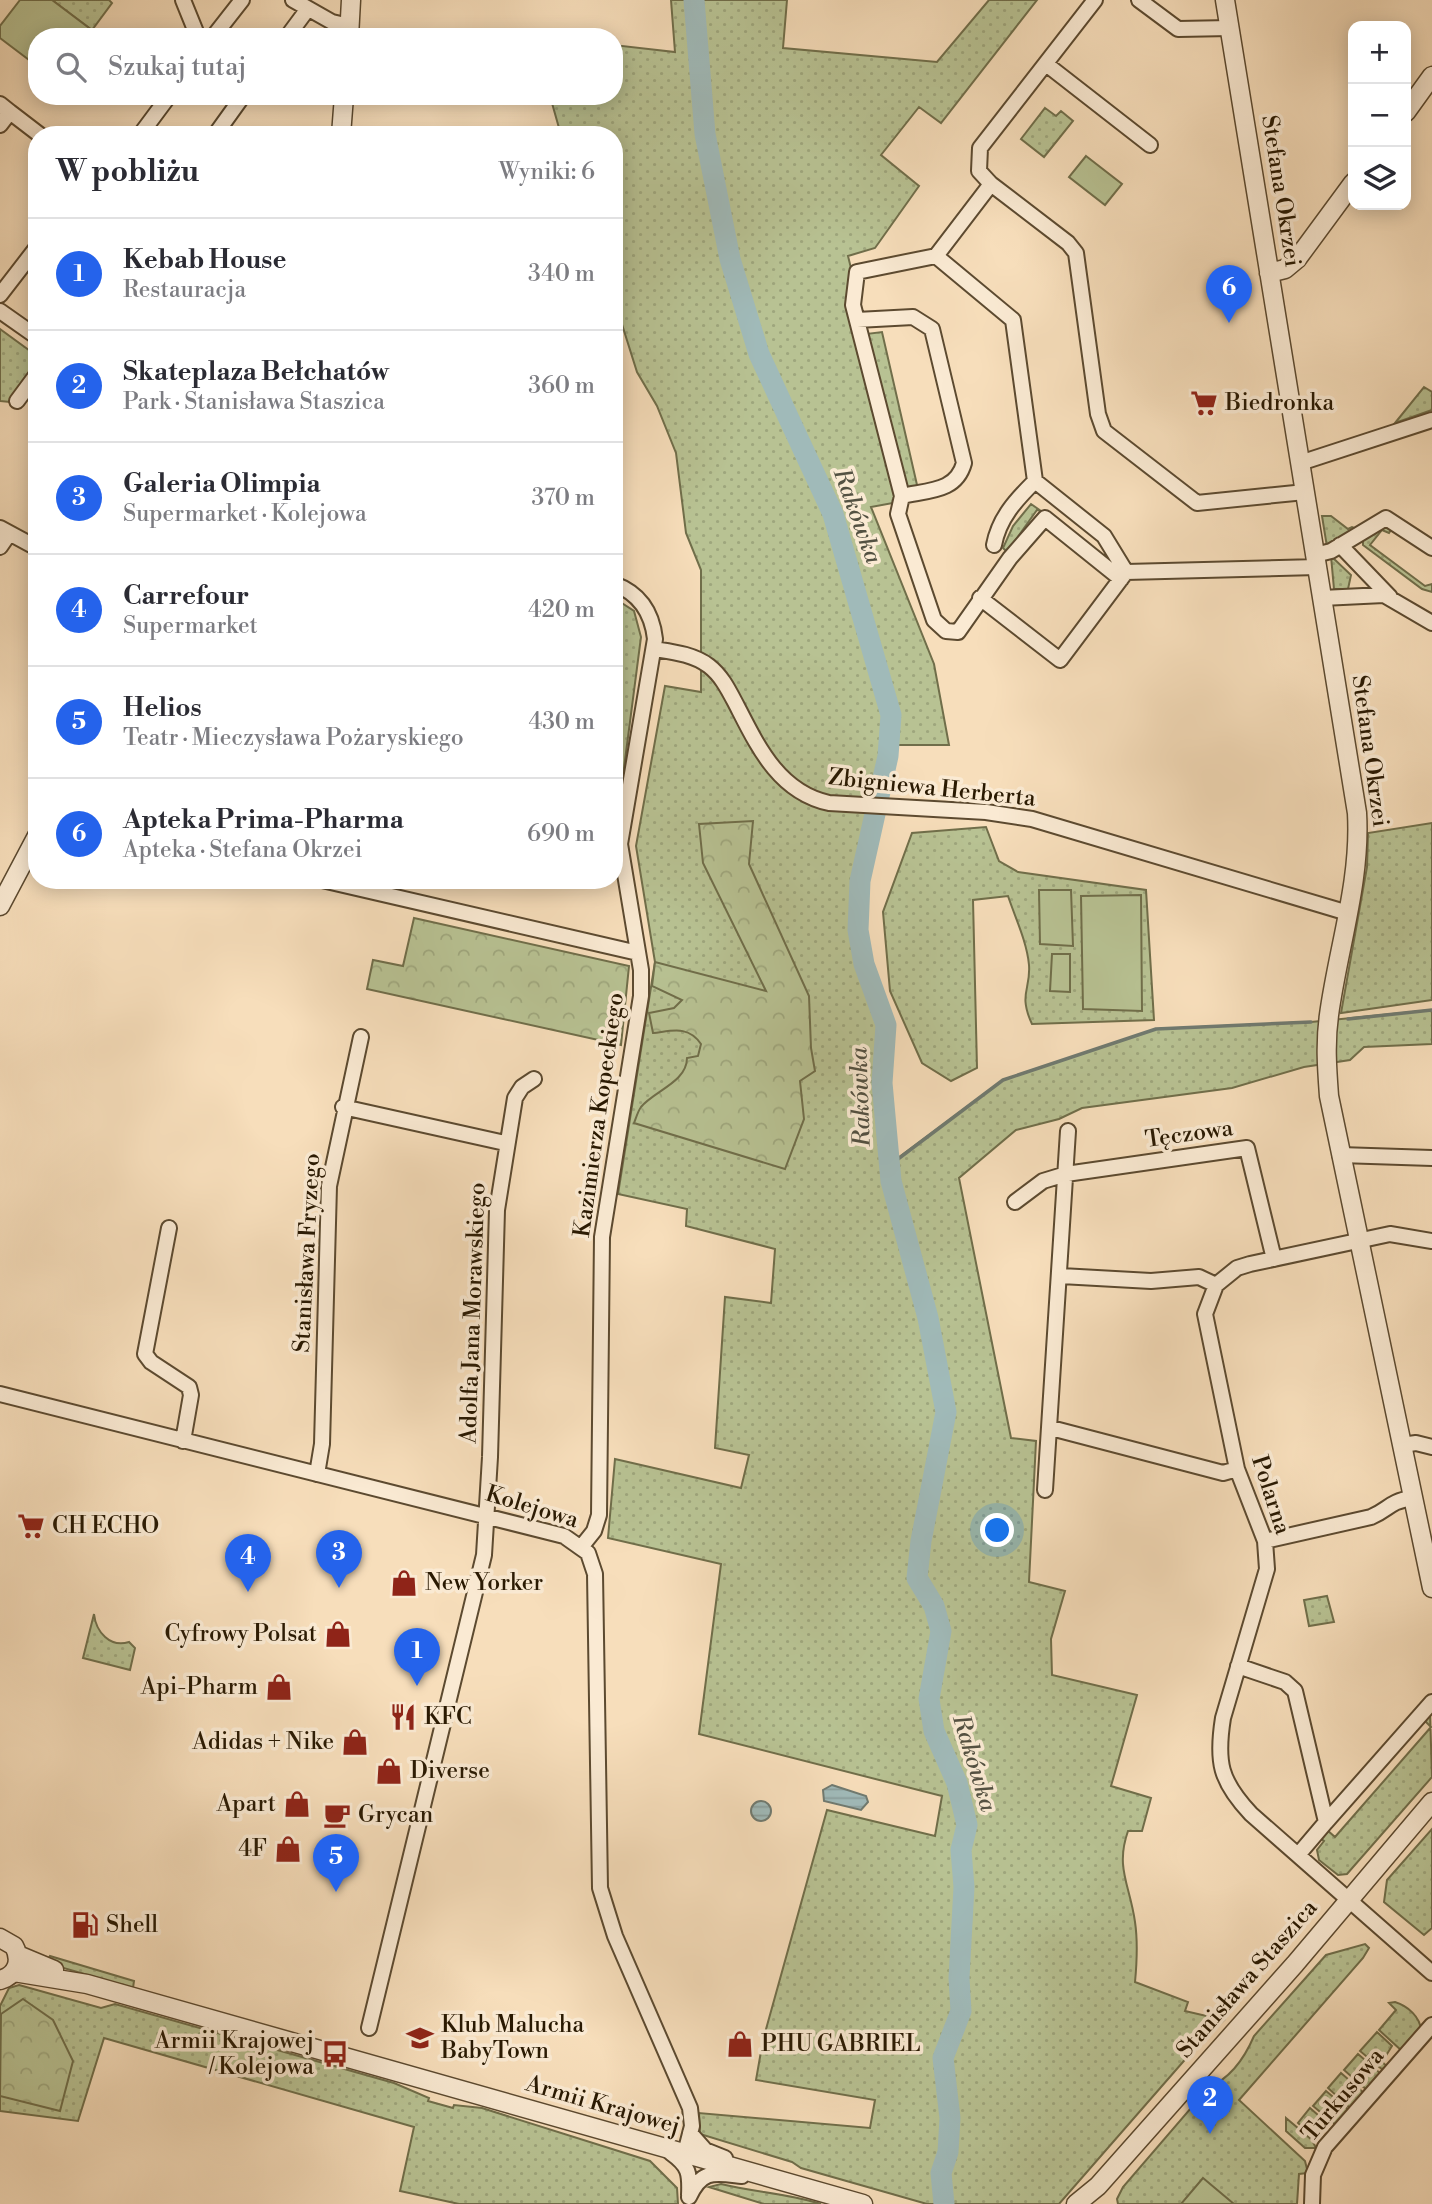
<!DOCTYPE html>
<html lang="pl">
<meta charset="utf-8">
<style>
body{margin:0;font-family:"Libre Bodoni",serif;background:#f2f2f3;color:#2b2b33}
.controls{position:absolute;right:21px;top:21px;display:grid;overflow:hidden;border-radius:14px;box-shadow:0 4px 18px #0003}
.controls button{width:63px;height:63px;display:grid;place-items:center;padding:0;border:0;border-bottom:2px solid #e1e1e2;background:#fff;color:#2b2b33;font:35px sans-serif}
.you{position:absolute;left:998px;top:1531px;width:24px;height:24px;margin:-18px;border:5px solid #fff;border-radius:50%;background:#1a73e8;box-shadow:0 0 0 10px #1a73e833}
.badge{display:grid;place-items:center;width:46px;height:46px;border-radius:50%;background:#2563eb;color:#fff;font-size:23px;font-weight:700}
.pin{position:absolute;translate:-50% -58px;filter:drop-shadow(0 2px 4px #0008)}
.pin::after{content:'';position:absolute;top:37px;width:24px;height:21px;background:inherit;clip-path:polygon(0 0,100% 0,50% 100%)}
.list{margin:0;padding:0;list-style:none}
h2{display:flex;justify-content:space-between;align-items:center;height:91px;margin:0;padding:0 28px;font-size:30px}
h2 small{font-size:23px;font-weight:400;color:#7c7c81}
.list li{display:grid;grid-template-columns:46px 1fr auto;gap:21px;align-items:center;box-sizing:border-box;height:112px;padding:0 28px;border-top:2px solid #e1e1e2}
.list b{display:block;font-size:26px;white-space:nowrap}
.list p{margin:0;font-size:23px;white-space:nowrap;color:#7c7c81}
.list em{font-size:23px;font-style:normal;color:#7c7c81}
.icon{flex:none;width:38px;height:38px;fill:none;stroke:currentColor;stroke-width:2;stroke-linecap:round;stroke-linejoin:round}
.map{position:relative;flex:none;width:1432px;height:2204px;overflow:hidden}
.search{position:absolute;background:#fff;box-shadow:0 4px 18px #0003;left:28px;top:28px;width:595px;height:77px;display:flex;align-items:center;gap:18px;box-sizing:border-box;padding:0 24px;border-radius:28px;color:#7c7c81;font-size:26px}
.panel{position:absolute;background:#fff;box-shadow:0 4px 18px #0003;left:28px;top:126px;width:595px;height:763px;border-radius:28px}
.map>svg:first-child{display:block}
.grass{fill:url(#grass-dots);stroke:#706e4a;stroke-width:2}
.forest{fill:url(#forest-crowns);stroke:#706e4a;stroke-width:2}
.pitch{fill:#b8c293;stroke:#706e4a;stroke-width:2}
.water{fill:url(#water-rules);stroke:#707a70;stroke-width:2}
.lines{fill:none;stroke-linecap:round;stroke-linejoin:round}
.stream{stroke:#707a70;stroke-width:3.5}
.river{stroke:#a0bab9;stroke-width:21}
.minor-casing{stroke:#5c4a30;stroke-width:18}
.tertiary-casing{stroke:#5c4a30;stroke-width:21}
.minor{stroke:#faead3;stroke-width:14}
.tertiary{stroke:#faead3;stroke-width:18}
.labels{text-anchor:middle;dominant-baseline:central;stroke-width:7;stroke-linejoin:round;paint-order:stroke}
.street-label{font-size:23px;fill:#291902;stroke:#faead3}
.poi-label{font-size:23px;fill:#291902;stroke:#faead3;text-anchor:start}
.water-label{font-size:24px;font-style:italic;fill:#535142;stroke:#faead3}
</style>
<div class="map">
<svg width="1432" height="2204" viewBox="0 0 1432 2204">
<defs>
<pattern id="grass-dots" width="8" height="8" patternUnits="userSpaceOnUse" patternTransform="scale(1.75)"><rect width="8" height="8" fill="#b8c293"/><path d="M2 2h.1M6 6h.1" fill="none" stroke="#9ea67d" stroke-width="1.8" stroke-linecap="round"/></pattern>
<pattern id="forest-crowns" width="20" height="18" patternUnits="userSpaceOnUse" patternTransform="scale(1.75)"><rect width="20" height="18" fill="#b8c293"/><path d="M2 6a3 3 0 1 1 6 0M12 15a3 3 0 1 1 6 0" fill="none" stroke="#9ea67d"/></pattern>
<pattern id="water-rules" width="6" height="5" patternUnits="userSpaceOnUse" patternTransform="scale(1.75)"><rect width="6" height="5" fill="#a0bab9"/><path d="M0 2.5h6" fill="none" stroke="#8a9f9d"/></pattern>
</defs>
<rect width="100%" height="100%" fill="#f7debb"/>
<filter id="stains"><feTurbulence type="fractalNoise" baseFrequency=".00286" numOctaves="4"/><feColorMatrix values="0 0 0 0 .2 0 0 0 0 .09 0 0 0 0 .02 0 0 0 .5 -.17"/></filter>
<radialGradient id="worn" r=".72"><stop offset=".6" stop-color="#630" stop-opacity="0"/><stop offset="1" stop-color="#630" stop-opacity=".3"/></radialGradient>
<path class="grass" d="M52,0H109L112,3L92,30Z
M671,0H787L783,48L937,62L989,0H1037L941,123L919,107L881,155L919,186L875,248L848,256L867,334L882,332L920,498L871,507L934,664L949,745H889L860,881L858,930L864,964L886,1025L882,1083L890,1164L1003,1080L1156,1029L1311,1022L1432,1010V1044L1364,1047L1350,1060L1304,1067L1232,1088L1082,1108L1059,1119L1016,1130L959,1178L1011,1438L1036,1441L1029,1582L1065,1591L1051,1639L1052,1675L1137,1695L1111,1786L1151,1798L1142,1831H1128C1115,1868 1130,1885 1135,1922C1138,1942 1137,1961 1135,1982L1188,2002L1185,2011L1224,2020L1189,2055L1059,2204H927L801,2168L792,2162L700,2134L699,2113L870,2128L875,2100L756,2080L763,2040L827,1810L935,1836L942,1796L699,1734L721,1564L608,1538L615,1459L741,1488L749,1455L715,1448L725,1297L771,1303L775,1249L686,1226L687,1209L618,1194L655,962L636,846L665,686L701,692V570L686,533L676,453L657,406L637,372L614,299V135H561L550,96H614V45L675,52Z
M1045,108L1056,116L1061,111L1073,121L1044,157L1021,139Z
M0,329L37,356V367L10,402L0,401Z
M1424,387L1432,392V410L1395,423Z
M1031,504L1041,511L1037,510L1007,552L1003,548L1013,526Z
M1322,516H1331L1348,529L1352,527L1357,529L1327,547Z
M1381,526L1391,527V530L1389,533L1382,530L1370,545L1425,586L1432,584V592L1422,589L1363,545V538Z
M1331,556L1351,575L1348,589H1334Z
M614,598L634,611L641,637L621,791L614,790Z
M1432,823V1000L1341,1013L1367,867L1368,833Z
M986,827L999,861L1018,872L1146,890L1154,1020L1032,1024C1018,994 1031,989 1029,965C1027,942 1015,917 1008,896L973,900L977,1068L951,1081L922,1063L890,991L883,912L912,833Z
M1327,1596L1334,1622L1309,1626L1304,1600Z
M94,1614C96,1632 110,1648 129,1642L135,1648L130,1670L83,1658Z
M1430,1713L1432,1777L1347,1874L1338,1875L1319,1860L1317,1850L1324,1841L1320,1838L1327,1830L1335,1837L1431,1727L1424,1720Z
M1432,1829V1928L1424,1935L1384,1902L1387,1880Z
M1365,1944L1369,1948L1363,1958L1239,2100L1305,2161L1308,2173L1299,2174L1297,2204H1118L1117,2199L1123,2187L1209,2087C1231,2078 1245,2057 1254,2036L1326,1955Z
M50,1956L134,1981L133,1988L46,1963Z
M19,1985L101,2008L115,2004L394,2083L429,2098L428,2101L453,2108L454,2105L482,2108L650,2161L677,2188L678,2204H459L400,2191L414,2127L104,2038L78,2121L0,2111V2006L9,1988Z
M1395,2002C1408,2006 1420,2017 1421,2030L1402,2051L1379,2030L1396,2010L1389,2003Z
M1377,2032L1392,2046L1382,2062L1388,2067L1384,2071L1360,2051Z
M1358,2054L1381,2074L1367,2090L1344,2070Z
M1341,2073L1364,2093L1351,2109L1328,2088Z
M1326,2091L1349,2110L1336,2125L1313,2106Z
M1310,2108L1326,2122L1313,2137L1298,2123Z
M1286,2118L1312,2140L1316,2148H1305L1286,2131Z
M721,2184C754,2192 789,2194 821,2204H764L709,2187Z"/>
<path class="forest" d="M753,821L749,864L809,996L811,1048L815,1071L800,1081L804,1119L785,1169L634,1123C636,1118 638,1111 641,1107C654,1091 687,1082 687,1058L698,1056L701,1044C688,1025 672,1031 653,1033L649,1013L674,1008L682,1000L652,986L655,962L766,991L703,863L699,824Z
M414,918L629,966L621,1045L367,989L373,960L403,966Z
M23,1999L53,2020L73,2061L60,2111L0,2096L1,2014Z"/>
<path class="pitch" d="M20,0H52L101,37H37V66L0,38V26Z
M1086,156L1122,184L1105,205L1069,177Z
M1039,890H1071L1073,946L1040,944Z
M1141,895L1142,1011L1083,1009L1081,896Z
M1052,954H1070V992L1050,991Z
M1203,2178L1234,2204H1181Z"/>
<path class="water" d="M832,1785L866,1796L868,1802L861,1810L824,1801L823,1790Z
M751 1811a10 10 0 1 1 20 0a10 10 0 1 1-20 0Z"/>
<g class="lines">
<path class="stream" d="M1348,1019L1432,1010
M890,1165L1003,1080L1156,1029L1311,1022"/>
<path class="river" d="M694,0L705,134L730,259L759,354L833,514L891,715L888,756L860,881L858,930L864,964L886,1025L882,1083L891,1181L928,1318L946,1412L921,1541L917,1578L934,1606L941,1631L929,1699L934,1731L957,1783L967,1825L961,1850L964,1887L959,1978L961,2011L943,2058L950,2118L948,2152L941,2173L944,2204"/>
<defs>
<path id="minor" d="M183,0L198,37
M293,0L332,22L349,26
M1139,0L1178,29L1230,28
M213,37L242,0
M287,37L307,10
M1046,64L1150,145
M0,104L10,112L0,125
M10,112L40,135
M140,135L169,96
M215,135L243,96
M991,184L979,171L980,148L1095,0
M936,256L991,184L1068,243L1076,253L1098,414L1104,431L1197,503L1305,492
M0,295L37,247
M0,311L37,337
M857,320L913,317L932,329L964,463C956,492 929,490 902,496
M17,401L37,374
M1300,463L1432,420
M0,528L37,548
M994,545C999,518 1016,500 1035,481
M1340,545L1390,597
M0,547L9,534
M1315,555L1331,551L1386,518L1432,548
M1121,579L1045,518L1010,558L958,632L946,631L934,620L898,514L902,496L853,305L857,272L936,256L1013,320L1035,481L1104,536L1126,572
M980,598L1060,660L1126,572L1317,567
M1322,598L1384,595L1432,623
M654,649C673,652 693,654 709,666C722,676 729,691 737,706C758,747 779,792 829,803L986,812L1032,819L1348,913
M322,880L638,953
M343,1107L505,1143
M1340,1155L1432,1158
M1015,1202L1043,1181L1066,1174L1247,1148L1274,1259
M169,1228L145,1354L151,1362L189,1387L191,1395L183,1441
M1432,1241L1390,1234L1250,1264L1237,1268L1216,1285L1205,1314L1237,1469L1265,1541L1267,1569L1223,1718C1216,1762 1220,1781 1251,1814L1432,1973
M1061,1276L1151,1281L1199,1277L1216,1285
M0,1394L564,1536L588,1553L595,1574L600,1888L615,1936L690,2108L692,2126L685,2153
M1051,1428L1223,1473L1237,1469
M1402,1445L1416,1443L1432,1447
M317,1474L322,1444L329,1186L361,1037
M1045,1490L1068,1131
M1265,1541L1371,1517C1390,1509 1388,1502 1412,1498
M582,1546L594,1531L599,1515L602,1237L641,996V970L620,844L655,639C652,612 639,593 614,584
M1238,1666L1285,1682L1295,1691L1326,1822L1298,1855
M1326,1822L1432,1702
M369,2028L484,1555L490,1457L497,1210L515,1098L522,1087L534,1079
M690,2133L705,2150L725,2158
M671,2153C689,2166 690,2173 689,2195
M689,2197C702,2169 714,2173 742,2176
M1312,2204L1313,2175L1325,2147L1432,2025"/>
<path id="tertiary" d="M1225,0L1357,813C1361,882 1338,948 1329,1015C1325,1043 1327,1069 1329,1096L1432,1588
M349,37L351,0
M1406,112L1432,76
M341,135L344,96
M1269,273L1285,269L1297,259L1353,183
M0,906L37,836
M0,1938L14,1946C22,1961 17,1975 0,1980
M18,1955L54,1970
M14,1972L87,1984L863,2204
M1076,2204L1098,2186L1295,1964L1432,1802"/>
</defs>
<use href="#minor" class="minor-casing"/>
<use href="#tertiary" class="tertiary-casing"/>
<use href="#minor" class="minor"/>
<use href="#tertiary" class="tertiary"/>
</g>
<defs>
<symbol id="supermarket-bare" viewBox="-9 -9 18 18"><path d="M-6-5.5h2.5l.6 2H6L4.5 2H-2.5L-4.4-4H-6ZM-1.5 3.2a1.3 1.3 0 1 0 .1 0ZM3 3.2a1.3 1.3 0 1 0 .1 0Z" fill="#8f2418" stroke="#faead3" stroke-width="2.5" paint-order="stroke"/></symbol>
<symbol id="shop-bare" viewBox="-9 -9 18 18"><path d="M-5-2.5h2.3a2.7 3.5 0 0 1 5.4 0H5L5.5 6h-11ZM-1.5-2.5h3a1.5 2.3 0 0 0-3 0Z" fill="#8f2418" stroke="#faead3" stroke-width="2.5" paint-order="stroke"/></symbol>
<symbol id="restaurant-bare" viewBox="-9 -9 18 18"><path d="M-5-6h1v4h1v-4h1v4h1v-4h1v5L-1.5 .5V6h-2V.5L-5-1ZM5-6V6H3V1.5H1.5Q1.5-4 5-6Z" fill="#8f2418" stroke="#faead3" stroke-width="2.5" paint-order="stroke"/></symbol>
<symbol id="cafe-bare" viewBox="-9 -9 18 18"><path d="M-5.5-4.5H6V0H3Q3 3.5 0 3.5H-2.5Q-5.5 3.5-5.5 0ZM3-3.2v2h1.7v-2ZM-6 4.5H4V6H-6Z" fill="#8f2418" stroke="#faead3" stroke-width="2.5" paint-order="stroke"/></symbol>
<symbol id="fuel-bare" viewBox="-9 -9 18 18"><path d="M-5.5-6h7V0h2V4h1.3V-2.5L3-4.5l.8-.8L6-3V5H2.5V1h-1V6h-7ZM-4.2-4.7v3.2H.2V-4.7Z" fill="#8f2418" stroke="#faead3" stroke-width="2.5" paint-order="stroke"/></symbol>
<symbol id="school-bare" viewBox="-9 -9 18 18"><path d="M0-5L7-2L0 1L-7-2ZM-4 1L0 2.5L4 1V4Q0 6-4 4Z" fill="#8f2418" stroke="#faead3" stroke-width="2.5" paint-order="stroke"/></symbol>
<symbol id="bus-bare" viewBox="-9 -9 18 18"><path d="M-5-6H5V4H4V6H2V4H-2V6H-4V4H-5ZM-3.5-4V0h7V-4ZM-3.5 1.2v1.5H-2V1.2ZM2 1.2v1.5H3.5V1.2Z" fill="#8f2418" stroke="#faead3" stroke-width="2.5" paint-order="stroke"/></symbol>
</defs>
<g fill-rule="evenodd">
<use href="#supermarket-bare" x="1185" y="384" width="38" height="38"/>
<use href="#supermarket-bare" x="12" y="1507" width="38" height="38"/>
<use href="#shop-bare" x="385" y="1564" width="38" height="38"/>
<use href="#shop-bare" x="319" y="1615" width="38" height="38"/>
<use href="#shop-bare" x="260" y="1668" width="38" height="38"/>
<use href="#restaurant-bare" x="384" y="1698" width="38" height="38"/>
<use href="#shop-bare" x="336" y="1723" width="38" height="38"/>
<use href="#shop-bare" x="370" y="1752" width="38" height="38"/>
<use href="#shop-bare" x="278" y="1785" width="38" height="38"/>
<use href="#cafe-bare" x="318" y="1796" width="38" height="38"/>
<use href="#shop-bare" x="269" y="1830" width="38" height="38"/>
<use href="#fuel-bare" x="66" y="1906" width="38" height="38"/>
<use href="#school-bare" x="401" y="2019" width="38" height="38"/>
<use href="#shop-bare" x="721" y="2025" width="38" height="38"/>
<use href="#bus-bare" x="316" y="2035" width="38" height="38"/>
</g>
<g class="labels">
<g class="street-label">
<text transform="translate(1281 191) rotate(81)">Stefana Okrzei</text>
<text transform="translate(1370 751) rotate(82)">Stefana Okrzei</text>
<text transform="translate(932 788) rotate(6)">Zbigniewa Herberta</text>
<text transform="translate(599 1115) rotate(-82)">Kazimierza Kopeckiego</text>
<text transform="translate(1189 1134) rotate(-8)">Tęczowa</text>
<text transform="translate(307 1253) rotate(-87)">Stanisława Fryzego</text>
<text transform="translate(473 1313) rotate(-88)">Adolfa Jana Morawskiego</text>
<text transform="translate(1271 1495) rotate(72)">Polarna</text>
<text transform="translate(532 1507) rotate(17)">Kolejowa</text>
<text transform="translate(1247 1979) rotate(-49)">Stanisława Staszica</text>
<text transform="translate(1343 2095) rotate(-50)">Turkusowa</text>
<text transform="translate(603 2105) rotate(16)">Armii Krajowej</text>
</g>
<g class="poi-label">
<text x="1225" y="403">Biedronka</text>
<text x="52" y="1526">CH ECHO</text>
<text x="425" y="1583">New Yorker</text>
<text x="317" y="1634" text-anchor="end">Cyfrowy Polsat</text>
<text x="258" y="1687" text-anchor="end">Api-Pharm</text>
<text x="424" y="1717">KFC</text>
<text x="334" y="1742" text-anchor="end">Adidas + Nike</text>
<text x="410" y="1771">Diverse</text>
<text x="276" y="1804" text-anchor="end">Apart</text>
<text x="358" y="1815">Grycan</text>
<text x="267" y="1849" text-anchor="end">4F</text>
<text x="106" y="1925">Shell</text>
<text x="441" y="2025">Klub Malucha<tspan x="441" dy="26">BabyTown</tspan></text>
<text x="314" y="2041" text-anchor="end">Armii Krajowej<tspan x="314" dy="26">/ Kolejowa</tspan></text>
<text x="761" y="2044">PHU GABRIEL</text>
</g>
<g class="water-label">
<text transform="translate(857 516) rotate(70)">Rakówka</text>
<text transform="translate(861 1097) rotate(-92)">Rakówka</text>
<text transform="translate(974 1763) rotate(73)">Rakówka</text>
</g>
</g>
<rect width="100%" height="100%" filter="url(#stains)"/>
<rect width="100%" height="100%" fill="url(#worn)"/>
</svg>
<div class="controls">
<button>+</button>
<button>−</button>
<button><svg class="icon" aria-label="layers" viewBox="0 0 24 24"><path d="M12 4l9 5-9 5-9-5zM3 14l9 5 9-5"/></svg></button>
</div>
<div class="you"></div>
<div class="pin badge" style="left:417px;top:1686px">1</div>
<div class="pin badge" style="left:1210px;top:2134px">2</div>
<div class="pin badge" style="left:339px;top:1588px">3</div>
<div class="pin badge" style="left:248px;top:1592px">4</div>
<div class="pin badge" style="left:336px;top:1892px">5</div>
<div class="pin badge" style="left:1229px;top:323px">6</div>
<div class="search"><svg class="icon" aria-label="search" viewBox="0 0 24 24"><circle cx="10" cy="10" r="6"/><path d="M15 15l6 6"/></svg>Szukaj tutaj</div>
<section class="panel">
<h2>W pobliżu<small>Wyniki: 6</small></h2>
<ul class="list">
<li><span class="badge">1</span><div><b>Kebab House</b><p>Restauracja</p></div><em>340 m</em></li>
<li><span class="badge">2</span><div><b>Skateplaza Bełchatów</b><p>Park · Stanisława Staszica</p></div><em>360 m</em></li>
<li><span class="badge">3</span><div><b>Galeria Olimpia</b><p>Supermarket · Kolejowa</p></div><em>370 m</em></li>
<li><span class="badge">4</span><div><b>Carrefour</b><p>Supermarket</p></div><em>420 m</em></li>
<li><span class="badge">5</span><div><b>Helios</b><p>Teatr · Mieczysława Pożaryskiego</p></div><em>430 m</em></li>
<li><span class="badge">6</span><div><b>Apteka Prima-Pharma</b><p>Apteka · Stefana Okrzei</p></div><em>690 m</em></li>
</ul>
</section>
</div>
